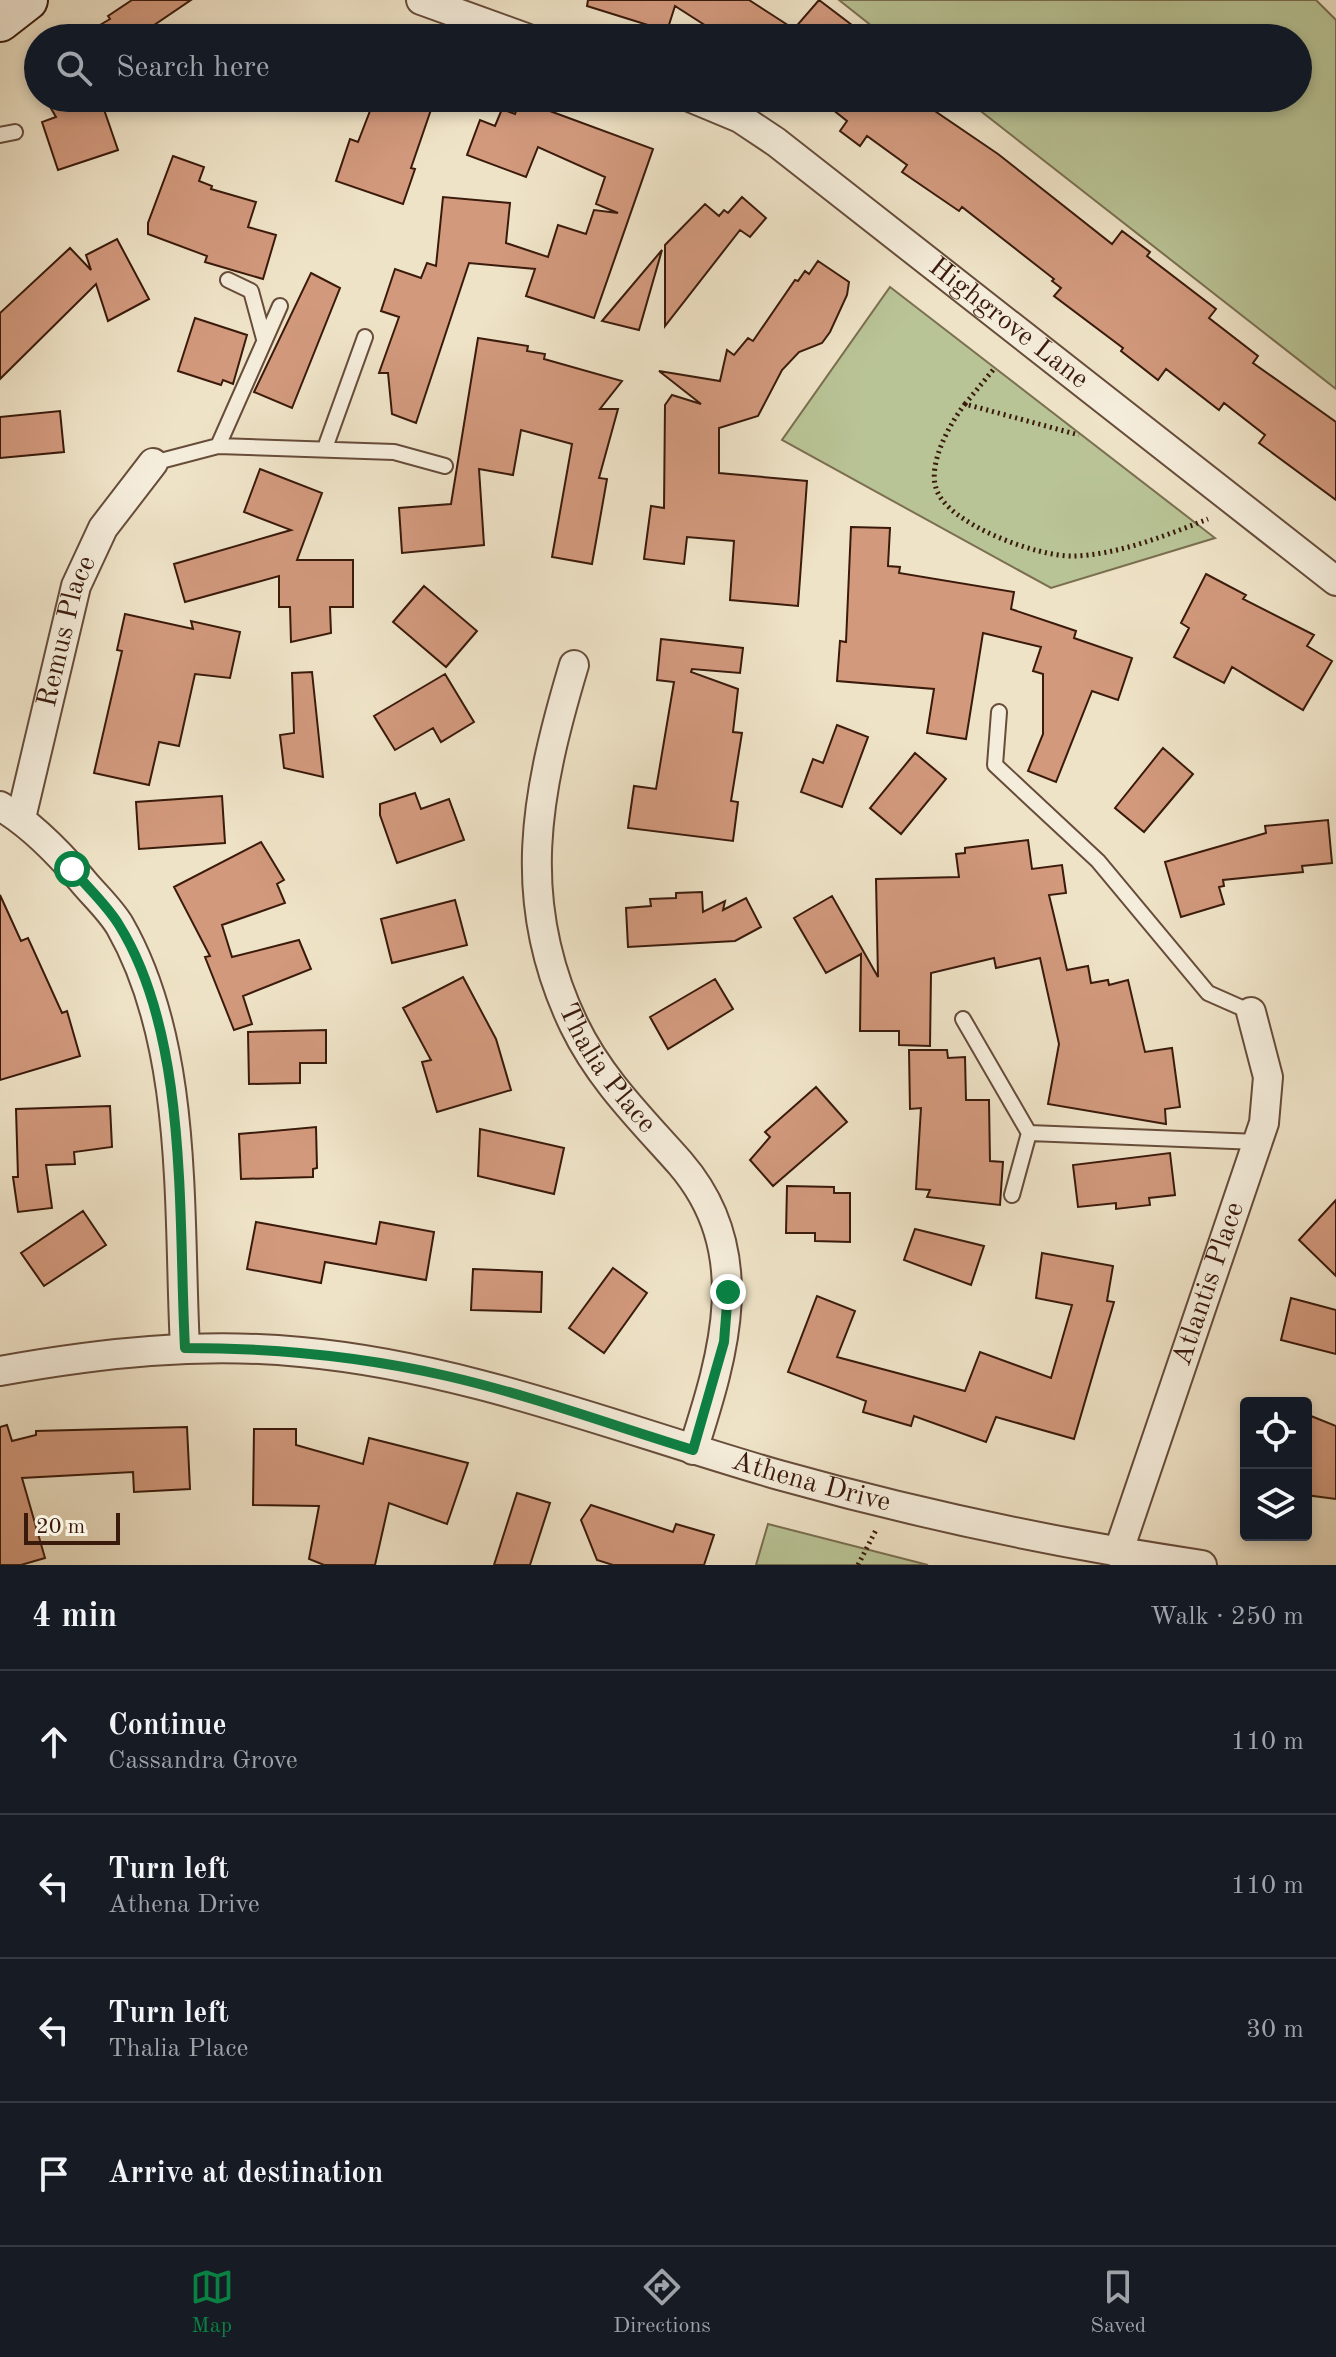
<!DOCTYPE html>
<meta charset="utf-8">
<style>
body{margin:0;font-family:"Old Standard TT",serif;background:#20242c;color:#f1f3f6}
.controls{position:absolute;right:24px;bottom:24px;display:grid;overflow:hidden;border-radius:8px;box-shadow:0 4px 12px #0003}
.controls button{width:72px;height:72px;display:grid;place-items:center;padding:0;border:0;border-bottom:2px solid #363941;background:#171b24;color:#f1f3f6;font:40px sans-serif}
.scale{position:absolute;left:24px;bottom:20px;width:96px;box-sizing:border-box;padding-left:8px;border:4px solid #3a1a0b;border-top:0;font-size:22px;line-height:28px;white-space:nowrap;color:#3a1a0b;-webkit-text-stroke:6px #f5eddb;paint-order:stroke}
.stop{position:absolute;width:24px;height:24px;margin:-18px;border:6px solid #0b8043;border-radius:50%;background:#fff}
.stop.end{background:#0b8043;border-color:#fff;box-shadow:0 2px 8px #0008}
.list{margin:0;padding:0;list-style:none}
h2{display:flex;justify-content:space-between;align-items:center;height:104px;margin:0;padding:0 32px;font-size:34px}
h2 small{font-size:26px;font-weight:400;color:#9ea1a6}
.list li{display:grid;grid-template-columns:52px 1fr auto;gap:24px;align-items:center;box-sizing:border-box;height:144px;padding:0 32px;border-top:2px solid #363941}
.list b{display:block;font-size:30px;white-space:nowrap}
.list p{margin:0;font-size:26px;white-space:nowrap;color:#9ea1a6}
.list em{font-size:26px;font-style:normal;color:#9ea1a6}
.icon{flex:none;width:44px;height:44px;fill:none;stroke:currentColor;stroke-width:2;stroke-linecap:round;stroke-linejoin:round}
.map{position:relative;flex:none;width:1336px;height:1565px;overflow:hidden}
.search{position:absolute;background:#171b24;box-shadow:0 4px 12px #0003;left:24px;right:24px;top:24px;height:88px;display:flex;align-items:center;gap:20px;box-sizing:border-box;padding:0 28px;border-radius:44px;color:#9ea1a6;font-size:30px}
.sheet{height:680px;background:#171b24}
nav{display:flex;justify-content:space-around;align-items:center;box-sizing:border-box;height:112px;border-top:2px solid #363941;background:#171b24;font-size:22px;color:#9ea1a6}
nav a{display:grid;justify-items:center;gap:4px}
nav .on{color:#0b8043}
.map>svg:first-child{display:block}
.green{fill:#b9c496;stroke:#7a6f50;stroke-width:2}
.building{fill:#d2997d;stroke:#3a1a0b;stroke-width:2}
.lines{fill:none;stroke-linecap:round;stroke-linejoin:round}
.lane-casing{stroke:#674c3a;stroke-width:18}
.street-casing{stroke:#674c3a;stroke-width:32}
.secondary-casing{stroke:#3a1a0b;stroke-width:44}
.path{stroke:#3a1a0b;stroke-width:5;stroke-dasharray:2 4;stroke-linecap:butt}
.lane{stroke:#f5eddb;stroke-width:14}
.street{stroke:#f5eddb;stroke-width:28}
.secondary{stroke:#f5eddb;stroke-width:40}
.route{stroke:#0b8043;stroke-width:10}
.labels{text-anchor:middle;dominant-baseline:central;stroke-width:6;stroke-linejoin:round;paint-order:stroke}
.street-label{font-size:28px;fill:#3a1a0b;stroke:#f5eddb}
</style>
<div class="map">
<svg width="1336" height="1565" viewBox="0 0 1336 1565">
<rect width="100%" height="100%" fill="#efe3c7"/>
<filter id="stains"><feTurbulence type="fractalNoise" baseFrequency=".0025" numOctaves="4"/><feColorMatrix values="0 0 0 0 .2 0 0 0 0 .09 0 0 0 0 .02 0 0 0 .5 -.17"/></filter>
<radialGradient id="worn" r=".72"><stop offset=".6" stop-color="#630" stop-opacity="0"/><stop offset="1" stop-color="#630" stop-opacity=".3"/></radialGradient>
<path class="green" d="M839,0H1316L1336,20V389L964,98H1298V38H887Z
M890,287L1215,538L1051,588L782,440Z
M768,1524L928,1565H756Z"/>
<path class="building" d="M132,0H191L135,38H78L110,19L108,16Z
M588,0H749L794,29L819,0L869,38H725L675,6L667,31L587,6Z
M45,98H100L118,150L58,170L42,122L56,117Z
M375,98H435L411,168L415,169L403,204L336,181L350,139L358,142Z
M818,98H941L932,109L998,154L1112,244L1122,231L1150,252L1147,256L1216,309L1209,318L1258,356L1253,363L1336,422V500L1259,443L1265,435L1224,403L1219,410L1166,369L1158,380L1121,351L1123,348L1054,296L1061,288L1052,281L1054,279L962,207L959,211L902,172L907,165L867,136L860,146L840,131L847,121Z
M520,100L653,149L594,318L526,296L535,269L469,263L416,423L392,414L388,373H379L399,317L381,311L395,269L421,278L427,263L436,266L443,197L510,203L506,243L548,257L558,225L586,234L594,210L618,213L596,204L605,177L538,147L526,177L467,155L480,120L495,126L502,109L515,114Z
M173,156L204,167L199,181L212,186L211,189L256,202L248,227L276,235L263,279L205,262L207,256L148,234V223Z
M742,197L766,218L750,237L740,230L665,326V245L705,204L719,216L724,210L728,213Z
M117,239L149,299L108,321L96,284L0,379V313L70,248L91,270L86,255Z
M662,250L639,330L602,321Z
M818,261L849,282L847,295L830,332L822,343L799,352L782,370L758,416L719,428V473L807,481L798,606L730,600L734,541L687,537L684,564L644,559L651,506L664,508L665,405L672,395L701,404L659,371L720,381L727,350L734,355L748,338L753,341L795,280L798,281L805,271L809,274Z
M311,273L340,288L292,408L254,392Z
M195,318L247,335L233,384L223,380L221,385L178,371Z
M478,338L528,346L527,351L545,354L544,359L622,381L600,409H618L599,478L607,479L592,564L552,557L572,444L521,430L513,475L479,469L484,545L402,553L399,508L451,504Z
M60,411L64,452L0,458V417Z
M260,469L322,493L297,560H353V607H330L331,633L291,642L290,607H279V576L185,602L174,564L291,530L244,512Z
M851,527L890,528L888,566L900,567L899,573L1014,592L1011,609L1076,631L1074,638L1132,658L1118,700L1092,691L1056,782L1028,771L1043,734V674L1033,671L1041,647L983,633L966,739L927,733L934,689L837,681L840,641L846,642Z
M1206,574L1246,595L1243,599L1314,635L1307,646L1332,661L1303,710L1232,667L1224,683L1174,657L1189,628L1181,623Z
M424,586L477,631L446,667L393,622Z
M125,614L193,629L191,621L240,632L230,678L195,674L179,746L159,742L149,785L94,773L122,651L117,650Z
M661,639L743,648L740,673L692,669L691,672L738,689L733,732L742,733L731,801L738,802L733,841L628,828L634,786L656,789L674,682L657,680Z
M312,672L323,777L284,768L280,735L294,733L292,673Z
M445,674L474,722L441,742L433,728L395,750L374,716Z
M837,725L868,737L842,807L801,792L813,759L823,763Z
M1163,748L1193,774L1144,832L1115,808Z
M915,753L946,779L901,834L870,808Z
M415,793L421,809L449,799L464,840L397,863L380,815V804Z
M222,796L225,843L139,849L136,802Z
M1328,820L1332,863L1302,866L1303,872L1223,880L1224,886L1219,887L1224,904L1181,917L1165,862L1266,833L1265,826Z
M1028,840L1032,869L1062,865L1066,893L1049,895L1067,970L1088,966L1091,983L1108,980L1109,985L1128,980L1145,1052L1172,1048L1180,1107L1165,1109L1166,1124L1048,1104L1059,1044L1040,958L996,968L994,958L931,973L930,1046L899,1045V1031H860L861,954L826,973L794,918L832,896L878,977L876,879L959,877L956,854L965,853V848Z
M261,842L284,880L277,884L285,903L222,925L232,957L299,940L311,969L243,996L252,1024L234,1030L205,957L210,956L174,887Z
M702,892L703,912L725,901L723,910L746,898L761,927L735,941L628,947L626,908L651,906L650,899L676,898V893Z
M0,895L21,941L28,938L62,1013L67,1011L80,1056L0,1080Z
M455,900L467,945L392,963L381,919Z
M463,977L496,1039L511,1090L437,1112L422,1062L431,1060L403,1008Z
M715,979L733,1009L668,1049L650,1017Z
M326,1030V1063H300V1083L249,1084L248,1032Z
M909,1050H947L948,1058L965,1057L966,1100H989L990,1161L1003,1162L1000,1205L927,1197L930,1190L916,1189L921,1108L910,1109Z
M816,1087L847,1122L773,1186L750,1160L770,1137L765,1132Z
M110,1106L112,1147L74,1152L75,1164L46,1165L52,1208L18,1212L13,1177H18L16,1109Z
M316,1127L317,1168L313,1169V1177L241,1179L239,1134Z
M480,1129L564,1148L554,1194L478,1176Z
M1170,1153L1175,1195L1149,1198L1150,1205L1116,1209V1203L1078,1207L1073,1165Z
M787,1186L834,1187V1193H850V1242L815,1241V1233H786Z
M1336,1200V1276L1299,1240Z
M83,1211L106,1245L44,1286L21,1253Z
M256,1222L376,1244L380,1222L434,1232L426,1280L325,1262L321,1283L247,1269Z
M915,1229L984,1246L971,1285L904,1260Z
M1042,1253L1113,1266L1107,1301L1114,1302L1074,1439L996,1417L986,1442L914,1416L911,1426L863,1412L866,1401L788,1372L817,1296L855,1311L837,1357L965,1391L980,1352L1051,1378L1072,1305L1036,1298Z
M613,1268L647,1293L604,1353L569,1328Z
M473,1269L542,1272L541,1312L471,1310Z
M1291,1298L1336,1310V1354L1281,1340Z
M1306,1414L1336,1426V1499L1306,1495Z
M7,1425L12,1441L36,1435V1431L187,1427L190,1489L134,1492L133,1472L22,1478L45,1558L21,1565H0V1427Z
M254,1429H296V1445L363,1464L369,1438L468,1463L447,1524L389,1503L375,1565H324L309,1559L319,1506L253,1505Z
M517,1493L550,1503L530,1565H494Z
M591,1505L673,1532L676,1524L714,1535L704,1565H613L597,1560L581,1520Z"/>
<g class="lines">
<defs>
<path id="lane" d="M0,135L15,132
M228,280L251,291L264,339
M218,446L280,306
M325,448L365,337
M153,463L218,446L394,452L445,466
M999,712L995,765L1098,861L1208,993L1251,1012
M963,1019L1029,1133L1258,1142
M1012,1195L1029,1133"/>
<g id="street">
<path d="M421,0L526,38"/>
<path id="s1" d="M692,98L740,118L776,142L1336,581"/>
<path id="s2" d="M574,665C536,792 514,900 574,1025C600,1079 641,1119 680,1163C756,1251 724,1353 693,1450"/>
<path d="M0,806C31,824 58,852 81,879C93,894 110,909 120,926C189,1047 178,1212 185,1348"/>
<path id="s3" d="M21,818L76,586L103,528L153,463"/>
<path id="s4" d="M0,1371C100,1353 200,1342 301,1352C466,1367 622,1430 779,1475C918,1514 1059,1544 1202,1565"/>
<path id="s5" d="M1118,1553L1264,1123L1268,1077L1251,1012"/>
</g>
<path id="secondary" d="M0,21L27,0"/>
</defs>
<use href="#lane" class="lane-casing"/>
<use href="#street" class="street-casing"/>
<use href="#secondary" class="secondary-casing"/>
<path class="path" d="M993,370L965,404L1079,435
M965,404C950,423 928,463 936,488C946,524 1038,557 1073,556C1118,555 1167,535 1208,519
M858,1565L876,1530"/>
<use href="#lane" class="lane"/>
<use href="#street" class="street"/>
<use href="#secondary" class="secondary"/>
</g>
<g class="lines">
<path class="route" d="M72,869C87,887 107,905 119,925C189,1037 178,1218 185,1348C274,1348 360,1356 447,1376C530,1395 611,1425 693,1450L724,1342L728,1292"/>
</g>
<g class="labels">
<g class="street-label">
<text stroke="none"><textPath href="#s1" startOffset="390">Highgrove Lane</textPath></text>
<text stroke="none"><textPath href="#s3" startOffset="192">Remus Place</textPath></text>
<text stroke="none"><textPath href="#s2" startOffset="424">Thalia Place</textPath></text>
<text stroke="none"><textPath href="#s5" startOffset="284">Atlantis Place</textPath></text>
<text stroke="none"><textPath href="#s4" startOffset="830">Athena Drive</textPath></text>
</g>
</g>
<rect width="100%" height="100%" filter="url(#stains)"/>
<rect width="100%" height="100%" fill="url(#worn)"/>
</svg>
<div class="controls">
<button><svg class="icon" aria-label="locate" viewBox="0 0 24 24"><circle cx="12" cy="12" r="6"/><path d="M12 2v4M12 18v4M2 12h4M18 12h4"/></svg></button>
<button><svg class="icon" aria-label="layers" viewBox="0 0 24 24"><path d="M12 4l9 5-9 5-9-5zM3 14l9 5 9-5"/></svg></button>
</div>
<div class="scale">20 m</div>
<div class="stop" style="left:72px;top:869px"></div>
<div class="stop end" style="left:728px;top:1292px"></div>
<div class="search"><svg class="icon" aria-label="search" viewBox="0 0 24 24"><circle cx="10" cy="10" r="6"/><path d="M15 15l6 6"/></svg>Search here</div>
</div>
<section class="sheet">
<h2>4 min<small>Walk · 250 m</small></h2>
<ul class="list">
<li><svg class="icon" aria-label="ahead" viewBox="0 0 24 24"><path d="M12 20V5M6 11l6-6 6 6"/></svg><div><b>Continue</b><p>Cassandra Grove</p></div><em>110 m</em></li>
<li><svg class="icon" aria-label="left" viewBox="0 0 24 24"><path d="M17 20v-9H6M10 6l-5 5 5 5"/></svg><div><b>Turn left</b><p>Athena Drive</p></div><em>110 m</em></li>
<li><svg class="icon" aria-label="left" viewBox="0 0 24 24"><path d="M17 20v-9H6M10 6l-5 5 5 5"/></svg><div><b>Turn left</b><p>Thalia Place</p></div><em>30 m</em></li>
<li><svg class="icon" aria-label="arrive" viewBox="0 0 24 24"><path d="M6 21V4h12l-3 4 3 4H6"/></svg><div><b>Arrive at destination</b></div></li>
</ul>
</section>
<nav>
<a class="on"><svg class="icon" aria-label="map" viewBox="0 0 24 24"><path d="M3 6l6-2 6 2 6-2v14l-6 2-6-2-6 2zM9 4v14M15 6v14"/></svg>Map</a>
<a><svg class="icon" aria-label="directions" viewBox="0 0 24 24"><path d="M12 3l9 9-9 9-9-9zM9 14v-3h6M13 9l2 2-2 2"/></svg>Directions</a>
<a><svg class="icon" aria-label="saved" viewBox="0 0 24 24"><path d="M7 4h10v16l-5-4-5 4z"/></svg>Saved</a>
</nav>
